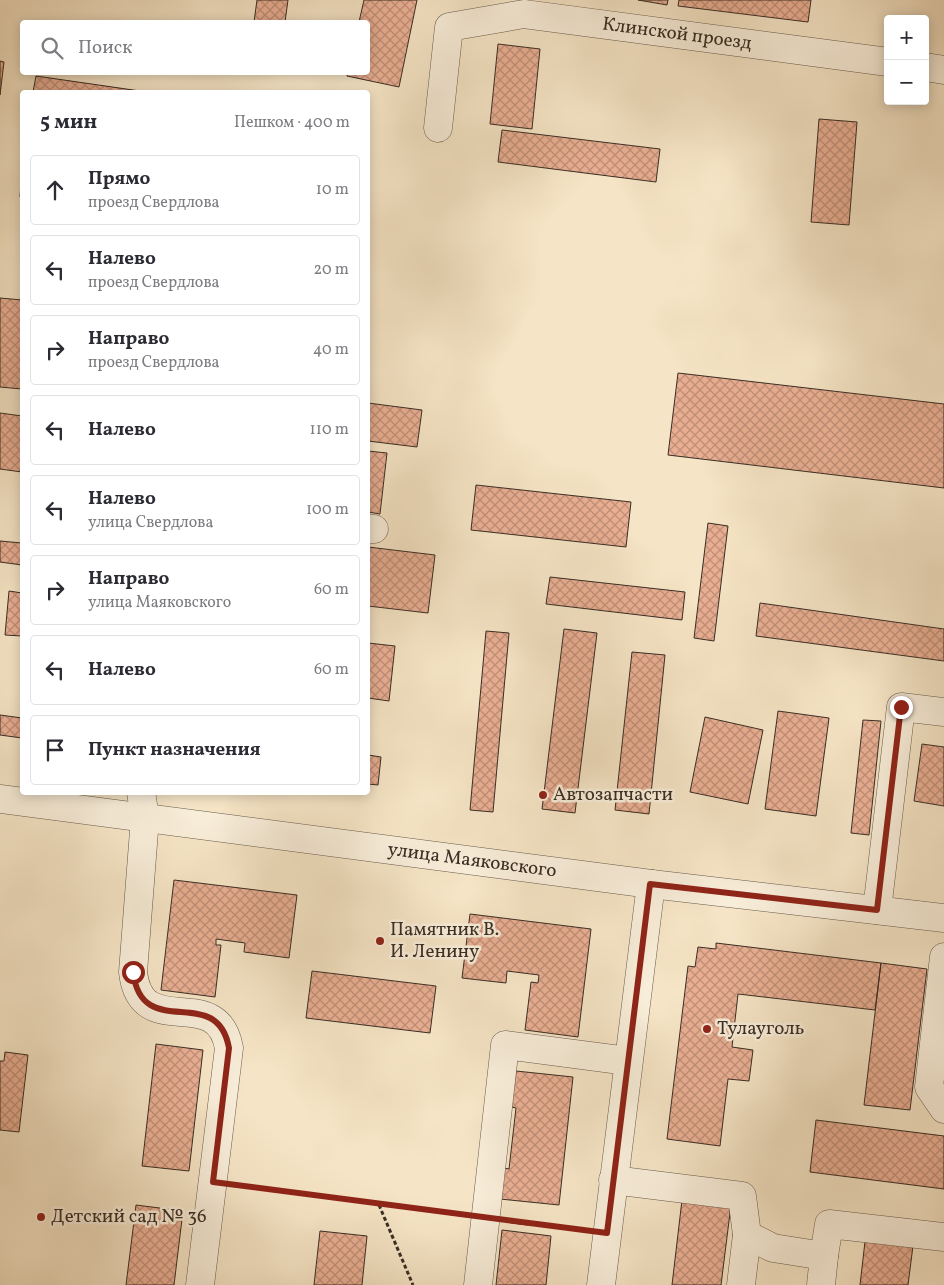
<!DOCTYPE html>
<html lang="ru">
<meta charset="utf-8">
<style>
body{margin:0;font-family:Vollkorn,serif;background:#f7f7f7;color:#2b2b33}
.controls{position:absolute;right:15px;top:15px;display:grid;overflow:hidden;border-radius:5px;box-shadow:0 2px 12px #0003}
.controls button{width:45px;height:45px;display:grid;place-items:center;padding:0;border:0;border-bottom:1px solid #e1e1e2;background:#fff;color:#2b2b33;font:25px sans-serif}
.stop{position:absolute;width:15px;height:15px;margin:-11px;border:4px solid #8f2418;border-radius:50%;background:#fff}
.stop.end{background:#8f2418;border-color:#fff;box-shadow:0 1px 5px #0008}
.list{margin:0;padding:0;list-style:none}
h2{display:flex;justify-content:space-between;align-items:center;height:65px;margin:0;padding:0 20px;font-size:21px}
h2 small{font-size:16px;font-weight:400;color:#7c7c81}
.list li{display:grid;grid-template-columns:32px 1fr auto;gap:15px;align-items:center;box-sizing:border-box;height:70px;margin:0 10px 10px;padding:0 10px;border:1px solid #e1e1e2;border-radius:5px}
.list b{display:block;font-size:19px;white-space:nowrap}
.list p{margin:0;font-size:16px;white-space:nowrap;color:#7c7c81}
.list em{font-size:16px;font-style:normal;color:#7c7c81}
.icon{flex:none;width:28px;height:28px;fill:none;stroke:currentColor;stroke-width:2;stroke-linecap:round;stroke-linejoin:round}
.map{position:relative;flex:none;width:944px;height:1285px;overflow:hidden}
.search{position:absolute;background:#fff;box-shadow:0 2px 12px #0003;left:20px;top:20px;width:350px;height:55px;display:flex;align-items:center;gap:12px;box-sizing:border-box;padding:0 18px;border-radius:5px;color:#7c7c81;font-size:19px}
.panel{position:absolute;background:#fff;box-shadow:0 2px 12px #0003;left:20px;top:90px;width:350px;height:705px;border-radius:5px}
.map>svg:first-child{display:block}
.building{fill:url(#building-cross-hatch);stroke:#392d24}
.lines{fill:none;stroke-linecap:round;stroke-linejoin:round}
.minor-casing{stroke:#685b4c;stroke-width:29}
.path{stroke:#392d24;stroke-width:3;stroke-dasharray:4 2.5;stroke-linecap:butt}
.minor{stroke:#f8edd9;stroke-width:28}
.route{stroke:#8f2418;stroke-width:6}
.poi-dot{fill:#8f2418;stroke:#f8edd9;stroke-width:2}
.labels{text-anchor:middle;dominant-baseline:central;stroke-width:5;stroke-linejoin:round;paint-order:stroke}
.street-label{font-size:19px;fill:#392d24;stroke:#f8edd9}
.poi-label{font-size:19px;fill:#392d24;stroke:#f8edd9;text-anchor:start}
</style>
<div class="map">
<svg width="944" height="1285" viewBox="0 0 944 1285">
<defs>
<pattern id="building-cross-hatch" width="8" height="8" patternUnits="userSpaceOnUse" patternTransform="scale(1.25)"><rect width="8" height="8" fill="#eaaf93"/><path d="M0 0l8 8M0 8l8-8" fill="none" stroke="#bf8f78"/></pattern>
</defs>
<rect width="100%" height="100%" fill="#f5e4c5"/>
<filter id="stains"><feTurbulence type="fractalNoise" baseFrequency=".004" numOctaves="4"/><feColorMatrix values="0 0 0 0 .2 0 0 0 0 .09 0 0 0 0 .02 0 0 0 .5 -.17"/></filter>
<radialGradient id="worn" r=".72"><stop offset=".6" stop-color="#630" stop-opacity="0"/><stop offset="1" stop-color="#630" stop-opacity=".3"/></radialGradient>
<path class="building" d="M257,0H288L285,22H254Z
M364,0H417L399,87L347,76L348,72H368V22H359Z
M638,0H668L667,5Z
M679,0H811L808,22L678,6Z
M498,44L540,49L532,129L490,124Z
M0,61L4,62L0,95Z
M36,76L140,91V92H33Z
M819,119L857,122L849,225L811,222Z
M502,130L660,149L656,182L498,162Z
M22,170V197H20Z
M0,298L22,300V389L0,387Z
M678,373L944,404V488L668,455Z
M368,403L422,410L417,447L368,441Z
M0,413L22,416V472L0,469Z
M368,451L387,453L380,514L368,512Z
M476,485L631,502L626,547L471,530Z
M708,523L728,526L714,641L694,638Z
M0,541L22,543V565L0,562Z
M368,547L435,555L428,613L368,606Z
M550,577L685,592L682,620L546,604Z
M9,591L22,593V636L5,635Z
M760,603L944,629V661L756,636Z
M564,629L597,633L575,813L542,809Z
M486,631L509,633L493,812L470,810Z
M368,643L395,646L389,701L368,698Z
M632,652L665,655L649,814L615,810Z
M778,711L829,718L816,816L765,809Z
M0,715L22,718V738L0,735Z
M705,717L763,730L748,804L690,792Z
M863,720L881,721L869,835L851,833Z
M922,744L944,747V806L914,801Z
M368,755L381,757L378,785L368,784Z
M174,880L297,895L289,958L244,952L245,943L216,939V945H221L215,997L161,990Z
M470,914L591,929L578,1037L525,1030L531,982L538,983L539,975L507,971L506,983L462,978Z
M716,943L881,963L875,1010L738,994L732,1047L753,1050L749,1081L728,1079L720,1146L667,1139L688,966L695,967L698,947L716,949Z
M881,963L927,969L910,1110L864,1105Z
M312,971L436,986L430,1033L306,1018Z
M156,1044L203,1050L189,1171L142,1166Z
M5,1052L28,1055L19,1132L0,1130V1061H4Z
M516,1071L573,1077L559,1205L500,1199L504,1168L509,1169L516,1108L511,1107Z
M816,1120L944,1136V1189L810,1172Z
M682,1200L731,1205L721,1285H672Z
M136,1205L183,1211L174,1285H126Z
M502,1230L551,1236L546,1285H496Z
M320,1231L367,1236L362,1285H314Z
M866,1233L914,1238L908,1285H860Z"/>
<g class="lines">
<defs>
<g id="minor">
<path d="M925,67L944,70"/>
<path id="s1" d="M438,128L449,27L524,14L888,62"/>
<path d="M368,529H374"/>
<path d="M141,792L145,818L133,972C141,1044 217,981 229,1048L200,1285"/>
<path id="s2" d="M0,799L651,884L944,918"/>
<path d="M877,910L901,707L944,712"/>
<path d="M944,957L929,1087L944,1109"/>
<path d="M613,1180L742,1196L747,1235L773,1248L824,1256L829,1224L944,1237"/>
<path d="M478,1285L505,1045L628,1061"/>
<path d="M601,1285L651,884"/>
<path d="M741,1285L747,1235"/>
<path d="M821,1285L824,1256"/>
</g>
</defs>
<use href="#minor" class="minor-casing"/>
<path class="path" d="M238,1185L460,1215
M379,1205L413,1285
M511,1222L582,1230"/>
<use href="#minor" class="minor"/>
</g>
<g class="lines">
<path class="route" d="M133,972C142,1044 217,981 229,1048L213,1182L607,1233L650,884L877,910L901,707"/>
</g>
<g class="poi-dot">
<circle cx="543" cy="795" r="5"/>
<circle cx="380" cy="941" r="5"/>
<circle cx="707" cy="1029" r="5"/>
<circle cx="41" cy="1217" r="5"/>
</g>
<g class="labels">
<g class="street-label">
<text stroke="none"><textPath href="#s1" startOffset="332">Клинской проезд</textPath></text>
<text stroke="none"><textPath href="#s2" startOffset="476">улица Маяковского</textPath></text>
</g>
<g class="poi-label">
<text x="553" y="795">Автозапчасти</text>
<text x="390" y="930">Памятник В.<tspan x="390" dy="22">И. Ленину</tspan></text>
<text x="717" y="1029">Тулауголь</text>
<text x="51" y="1217">Детский сад № 36</text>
</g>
</g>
<rect width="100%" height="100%" filter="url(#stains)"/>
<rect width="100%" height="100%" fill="url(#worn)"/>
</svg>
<div class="controls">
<button>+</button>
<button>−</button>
</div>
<div class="stop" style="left:133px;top:972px"></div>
<div class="stop end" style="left:901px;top:707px"></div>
<div class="search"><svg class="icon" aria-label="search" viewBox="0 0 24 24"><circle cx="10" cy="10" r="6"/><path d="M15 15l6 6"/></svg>Поиск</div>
<section class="panel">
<h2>5 мин<small>Пешком · 400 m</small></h2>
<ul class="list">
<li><svg class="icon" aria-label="ahead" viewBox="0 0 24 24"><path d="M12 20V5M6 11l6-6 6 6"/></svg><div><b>Прямо</b><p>проезд Свердлова</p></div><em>10 m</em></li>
<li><svg class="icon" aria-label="left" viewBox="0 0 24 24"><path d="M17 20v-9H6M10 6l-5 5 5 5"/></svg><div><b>Налево</b><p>проезд Свердлова</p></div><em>20 m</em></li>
<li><svg class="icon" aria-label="right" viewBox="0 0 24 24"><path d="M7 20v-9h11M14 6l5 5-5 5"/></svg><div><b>Направо</b><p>проезд Свердлова</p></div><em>40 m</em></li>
<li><svg class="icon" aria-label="left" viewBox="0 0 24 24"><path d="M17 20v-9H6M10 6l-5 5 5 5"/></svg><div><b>Налево</b></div><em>110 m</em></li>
<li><svg class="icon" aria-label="left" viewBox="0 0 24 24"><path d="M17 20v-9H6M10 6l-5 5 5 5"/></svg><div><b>Налево</b><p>улица Свердлова</p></div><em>100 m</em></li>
<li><svg class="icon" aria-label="right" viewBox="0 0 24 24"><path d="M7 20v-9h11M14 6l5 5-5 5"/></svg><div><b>Направо</b><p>улица Маяковского</p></div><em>60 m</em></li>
<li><svg class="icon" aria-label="left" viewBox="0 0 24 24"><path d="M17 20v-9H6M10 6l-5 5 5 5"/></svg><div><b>Налево</b></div><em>60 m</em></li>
<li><svg class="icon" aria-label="arrive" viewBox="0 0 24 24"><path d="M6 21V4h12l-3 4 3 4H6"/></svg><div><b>Пункт назначения</b></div></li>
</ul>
</section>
</div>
